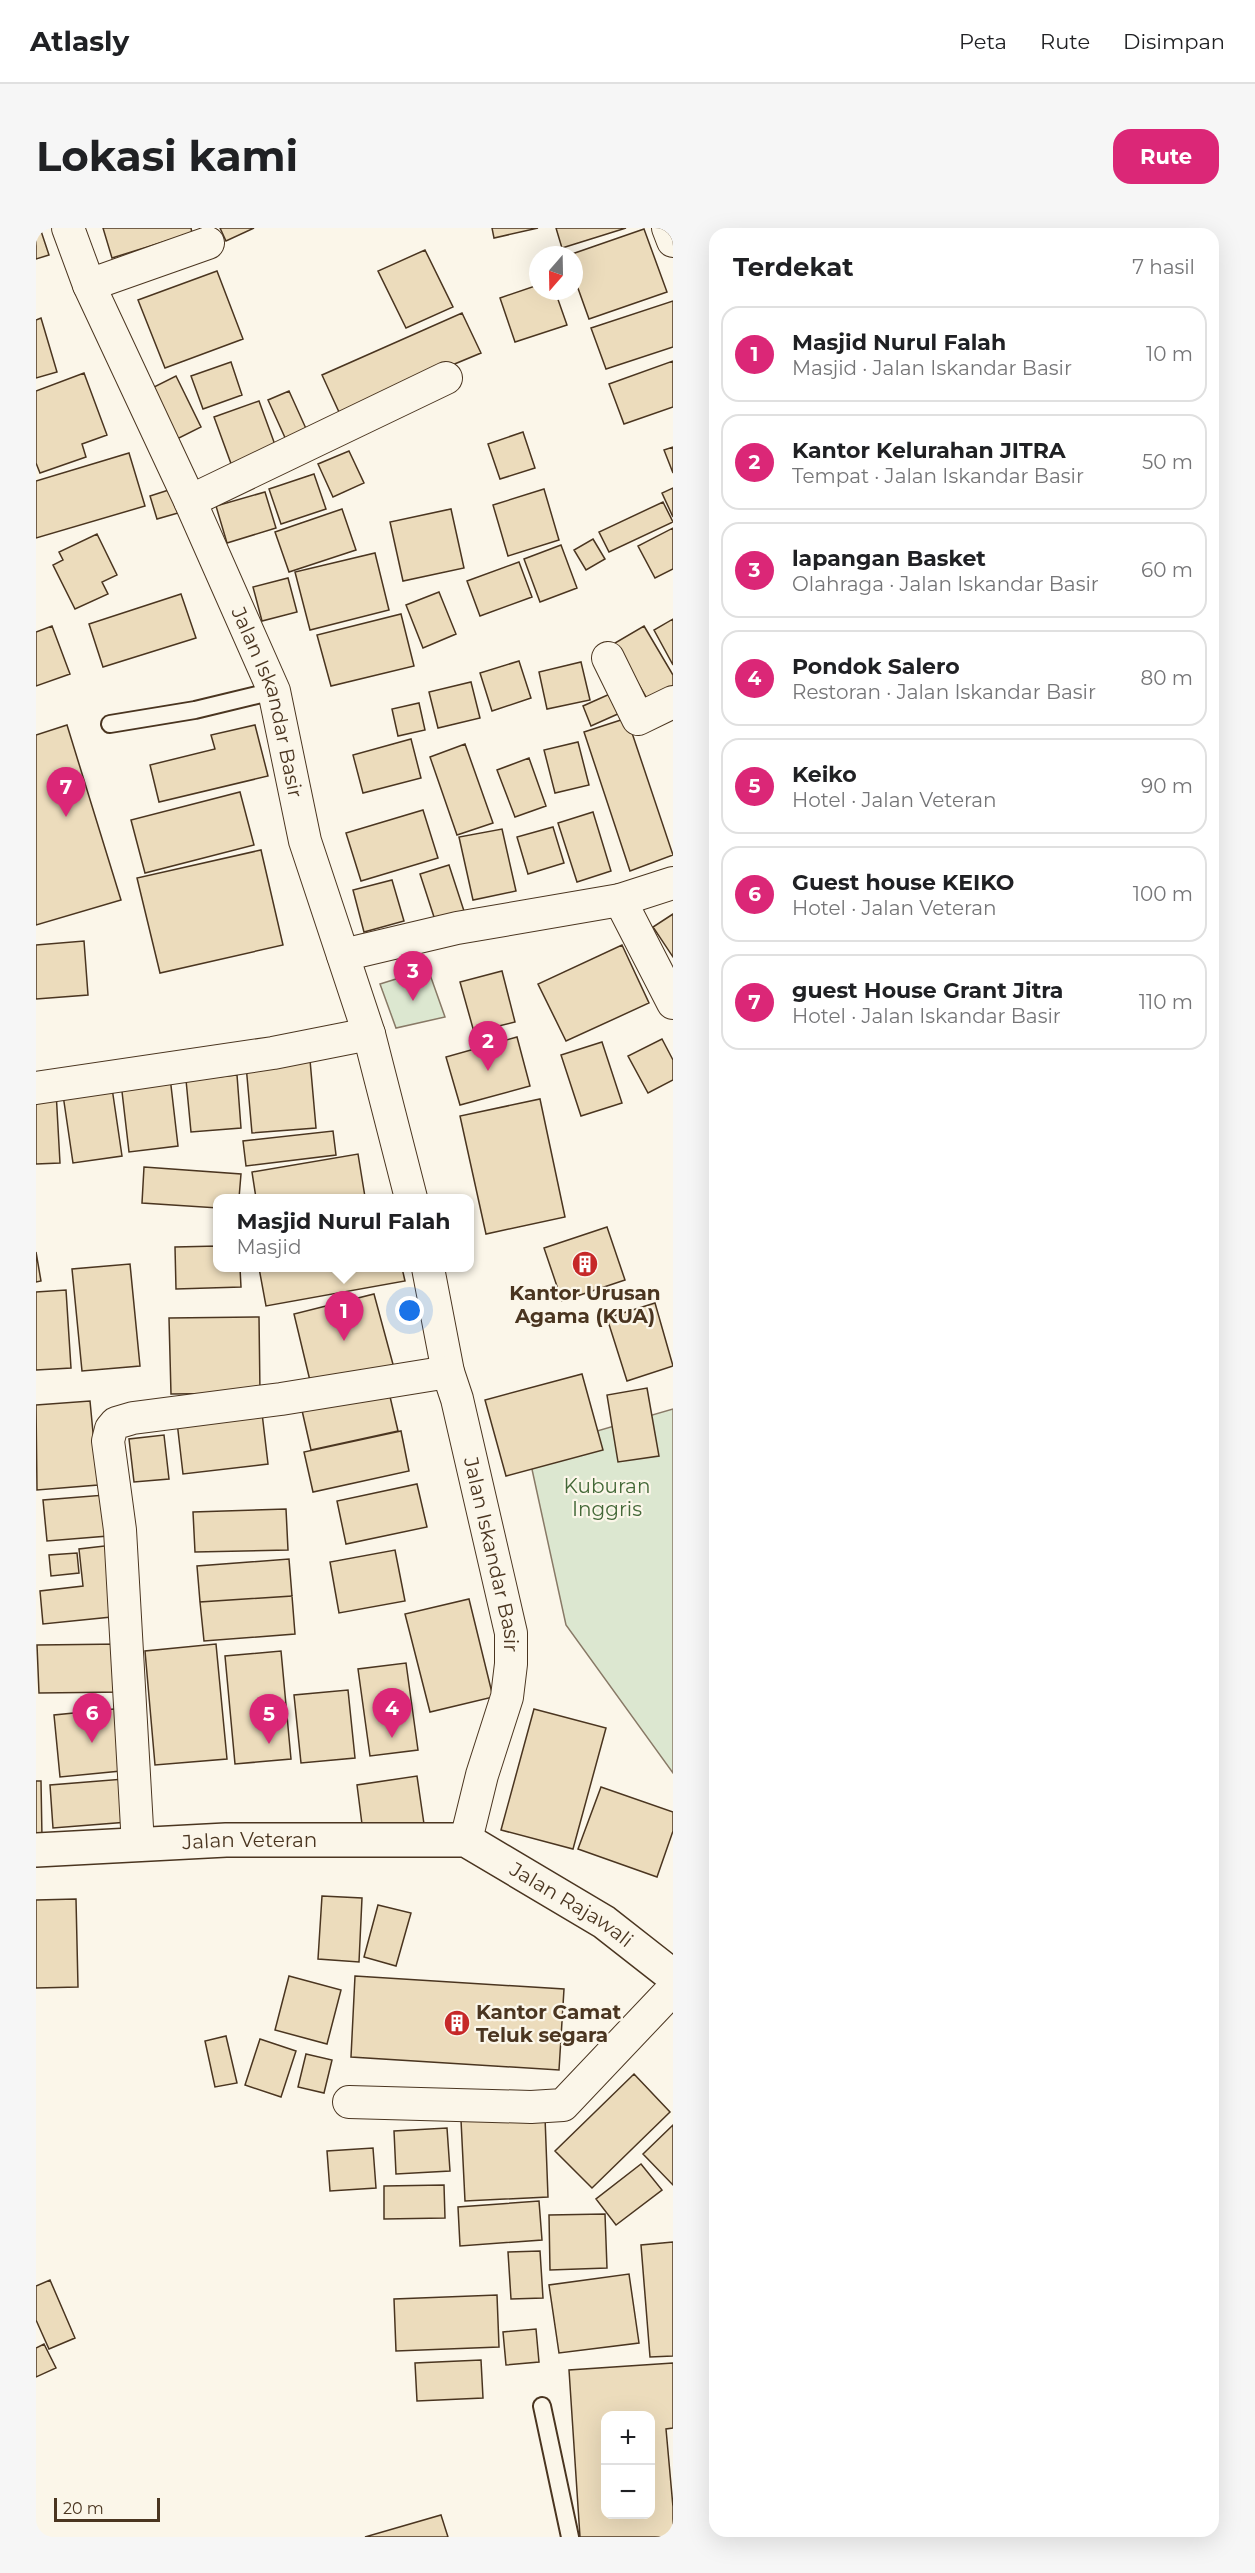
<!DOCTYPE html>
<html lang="id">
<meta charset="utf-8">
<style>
body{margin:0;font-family:Montserrat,sans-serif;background:#f6f6f6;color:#202124}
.controls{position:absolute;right:18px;bottom:18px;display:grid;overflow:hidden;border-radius:12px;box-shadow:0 6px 24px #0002}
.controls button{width:54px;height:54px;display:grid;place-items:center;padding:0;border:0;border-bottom:2px solid #e0e0e0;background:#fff;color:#202124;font:30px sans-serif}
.compass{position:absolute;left:493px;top:18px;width:54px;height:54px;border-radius:50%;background:#fff;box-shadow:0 6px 24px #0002;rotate:200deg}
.scale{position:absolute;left:18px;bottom:15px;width:106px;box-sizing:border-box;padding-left:6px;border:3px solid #4a3520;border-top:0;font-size:16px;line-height:21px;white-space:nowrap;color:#4a3520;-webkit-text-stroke:4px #fbf6e9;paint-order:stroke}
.you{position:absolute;left:374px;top:1083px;width:21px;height:21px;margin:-15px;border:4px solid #fff;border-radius:50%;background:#1a73e8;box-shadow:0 0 0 9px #1a73e833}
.badge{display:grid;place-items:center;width:39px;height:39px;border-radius:50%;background:#db2777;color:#fff;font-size:20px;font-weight:700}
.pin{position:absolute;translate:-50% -50px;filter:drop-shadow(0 2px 3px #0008)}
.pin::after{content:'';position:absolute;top:32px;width:21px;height:18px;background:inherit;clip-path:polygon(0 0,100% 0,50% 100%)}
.popup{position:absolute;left:177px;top:966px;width:261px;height:78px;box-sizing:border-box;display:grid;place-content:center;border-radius:12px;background:#fff;filter:drop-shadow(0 2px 4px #0005);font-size:20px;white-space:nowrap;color:#757577}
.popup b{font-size:22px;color:#202124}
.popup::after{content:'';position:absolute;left:50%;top:100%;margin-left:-12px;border:12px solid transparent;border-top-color:#fff}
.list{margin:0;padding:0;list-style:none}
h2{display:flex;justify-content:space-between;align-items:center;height:78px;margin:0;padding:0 24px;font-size:26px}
h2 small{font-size:20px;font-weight:400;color:#757577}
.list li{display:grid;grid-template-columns:39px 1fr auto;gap:18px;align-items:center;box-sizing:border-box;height:96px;margin:0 12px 12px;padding:0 12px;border:2px solid #e0e0e0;border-radius:18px}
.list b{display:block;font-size:22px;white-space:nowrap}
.list p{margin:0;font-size:20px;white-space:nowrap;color:#757577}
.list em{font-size:20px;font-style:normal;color:#757577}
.map{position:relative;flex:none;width:637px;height:2309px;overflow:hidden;border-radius:18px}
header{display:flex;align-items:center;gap:36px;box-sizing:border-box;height:84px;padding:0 30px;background:#fff;border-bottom:2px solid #e0e0e0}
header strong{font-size:28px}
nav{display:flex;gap:33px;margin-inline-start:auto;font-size:21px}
.intro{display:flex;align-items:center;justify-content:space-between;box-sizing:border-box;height:144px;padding:0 36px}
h1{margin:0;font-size:42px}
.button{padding:15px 27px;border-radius:18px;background:#db2777;color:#fff;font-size:21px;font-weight:700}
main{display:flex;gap:36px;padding:0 36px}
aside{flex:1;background:#fff;border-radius:18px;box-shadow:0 6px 24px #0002}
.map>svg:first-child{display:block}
.green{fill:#dce7d0;stroke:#887966;stroke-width:1.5}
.building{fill:#ecdcbc;stroke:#4a3520;stroke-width:1.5;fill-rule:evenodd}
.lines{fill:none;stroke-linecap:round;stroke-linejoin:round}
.service-casing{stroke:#4a3520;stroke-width:20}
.minor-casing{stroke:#4a3520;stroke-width:34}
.tertiary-casing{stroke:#4a3520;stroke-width:36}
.service{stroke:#fbf6e9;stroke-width:16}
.minor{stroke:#fbf6e9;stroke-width:32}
.tertiary{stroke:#fbf6e9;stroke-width:33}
.labels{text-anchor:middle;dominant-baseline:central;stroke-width:4.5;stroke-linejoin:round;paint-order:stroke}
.street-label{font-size:20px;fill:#4a3520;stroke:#fbf6e9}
.poi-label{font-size:20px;font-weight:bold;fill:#4a3520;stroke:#fbf6e9}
.park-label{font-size:20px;fill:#436837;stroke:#fbf6e9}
</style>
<header>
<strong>Atlasly</strong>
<nav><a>Peta</a><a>Rute</a><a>Disimpan</a></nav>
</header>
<div class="intro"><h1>Lokasi kami</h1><a class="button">Rute</a></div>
<main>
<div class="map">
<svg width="637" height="2309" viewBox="0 0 637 2309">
<rect width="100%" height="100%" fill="#fbf6e9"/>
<path class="green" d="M392,741L409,789L360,800L344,756Z
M637,1181V1545L530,1397L492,1223Z"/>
<path class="building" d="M0,0H4L13,27L0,31Z
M67,0H155L156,5L76,30Z
M184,0H218L190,13Z
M456,0H502L458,10Z
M520,0H590L526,20Z
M608,1L631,64L553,91L538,49V27H533Z
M389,22L417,79L370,100L342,43Z
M181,43L207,111L129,140L102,72Z
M502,57V63H519L531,97L479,114L464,70Z
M637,73V119L570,141L555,100Z
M426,85L445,125L303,184L286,147Z
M5,90L21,144L0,150V92Z
M637,133V179L588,196L573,156Z
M195,134L206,167L167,181L155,148Z
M48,145L71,207L46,216L50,229L4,245L0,235V163Z
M140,148L165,199L139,212L114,161Z
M253,163L272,205L251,214L232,172Z
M223,173L242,225L197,241L178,189Z
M487,204L499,240L464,251L452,216Z
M637,219V245L628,222Z
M313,223L328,255L297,269L282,236Z
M93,225L109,278L0,310V253Z
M278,246L290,281L245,296L233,261Z
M142,259L149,283L121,291L114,268Z
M637,260V289L626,265Z
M508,261L523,312L472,328L457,277Z
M229,264L240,300L191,315L180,278Z
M627,274L637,294L573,324L563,304Z
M306,281L320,322L253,344L239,304Z
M415,281L428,340L367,353L354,294Z
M637,300V341L619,350L602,318Z
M61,306L81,347L66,354L72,366L39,381L17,337L27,332L23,324Z
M557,311L569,331L550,342L538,322Z
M525,317L541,360L504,374L488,331Z
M339,325L353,382L274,402L259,344Z
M483,334L496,369L444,388L431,353Z
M252,350L261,384L226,393L217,359Z
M403,364L420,406L387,420L370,377Z
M145,366L160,410L67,439L53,396Z
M365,386L378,438L295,458L281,407Z
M637,391V437L618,402Z
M16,398L34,446L0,458V404Z
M608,398L637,447V461L613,474L579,415Z
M483,433L495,470L456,483L444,445Z
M545,434L554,472L511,481L503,444Z
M435,454L444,490L402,500L393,464Z
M576,465L584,485L555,498L547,478Z
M383,475L389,502L362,508L356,481Z
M591,490L637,627L594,643L548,504Z
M31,497L85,672L0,697V507Z
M219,497L232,548L123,574L114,537L179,521L175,507Z
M375,511L385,550L327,565L317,527Z
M542,514L553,557L519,565L508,522Z
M429,516L457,595L421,607L394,529Z
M493,530L510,578L479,589L461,542Z
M204,564L218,617L109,645L95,592Z
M387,582L402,630L325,653L310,605Z
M557,584L575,643L541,654L522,595Z
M517,599L528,635L492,646L481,609Z
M466,601L480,663L437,672L423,609Z
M225,622L247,717L124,745L101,650Z
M413,637L428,683L399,692L384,646Z
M356,652L368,693L328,704L317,662Z
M637,686V729L617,699Z
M48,713L52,767L0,771V717Z
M586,717L613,775L530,813L502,756Z
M466,743L479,794L438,804L424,754Z
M481,809L494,858L424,877L410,829Z
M626,811L637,832V852L612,865L592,828Z
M566,814L586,875L545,888L525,827Z
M274,832L280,900L216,905L210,837Z
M201,847L205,900L155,904L150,852Z
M134,849L142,918L93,924L85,855Z
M76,860L86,928L37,935L27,867Z
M20,863L24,935L0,936V865Z
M504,871L529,989L450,1006L424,888Z
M297,903L300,927L210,938L207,913Z
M322,926L329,969L220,970L216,944Z
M108,939L205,946L203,970H182V980L106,975Z
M571,999L589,1052L526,1073L508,1020Z
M182,1018V1040H204L205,1059L140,1061L139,1019Z
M0,1024L5,1053L0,1054Z
M94,1036L104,1138L46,1143L36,1041Z
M223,1040H366L369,1053L230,1078Z
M30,1062L35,1140L0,1142V1064Z
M338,1066L358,1140L276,1161L258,1086Z
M619,1075L637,1138L591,1153L571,1090Z
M223,1089L224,1165L135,1166L133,1090Z
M546,1146L567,1222L470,1248L449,1172Z
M352,1160L362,1203L275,1222L265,1178Z
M611,1160L623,1228L582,1234L571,1167Z
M54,1173L62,1257L1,1262L0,1177Z
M226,1185L232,1236L147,1246L141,1194Z
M365,1203L373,1243L277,1264L268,1224Z
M128,1207L133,1251L98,1254L93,1211Z
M381,1256L391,1299L310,1316L301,1273Z
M69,1267L72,1308L11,1313L7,1272Z
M250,1281L252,1322L159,1324L157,1284Z
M77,1317L85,1388L7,1396L4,1363L47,1358L43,1321Z
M359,1322L369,1373L303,1385L294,1334Z
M41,1325L43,1345L15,1348L13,1327Z
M253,1331L256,1368L164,1374L161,1338Z
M256,1368L259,1406L168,1413L164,1374Z
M433,1371L457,1469L394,1484L369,1386Z
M87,1416L88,1464L3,1465L1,1417Z
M180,1416L191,1531L119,1537L109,1423Z
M245,1423L255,1531L199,1536L189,1428Z
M370,1435L382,1522L334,1528L322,1441Z
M312,1462L319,1530L265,1535L258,1467Z
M88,1480L95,1542L24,1549L18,1487Z
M498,1481L570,1500L537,1621L465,1602Z
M381,1548L388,1596L327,1604L321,1557Z
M88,1551L92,1594L17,1600L14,1557Z
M0,1553H5L6,1610L0,1611Z
M565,1559L637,1584V1603L621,1649L542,1621Z
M286,1668L326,1670L323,1734L282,1731Z
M40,1671L42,1759L0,1760V1672Z
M342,1677L375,1685L360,1738L328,1729Z
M253,1748L305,1762L291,1816L239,1802Z
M319,1748L528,1761L523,1842L315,1829Z
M190,1808L201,1855L179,1859L169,1813Z
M224,1811L260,1823L245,1869L209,1857Z
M270,1826L296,1832L288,1865L262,1859Z
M598,1846L634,1884L556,1960L519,1923Z
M509,1889L512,1969L429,1973L425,1892Z
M637,1897V1957L607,1926Z
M411,1900L414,1943L360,1946L358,1903Z
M337,1920L340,1960L294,1963L291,1923Z
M605,1936L626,1962L580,1997L560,1971Z
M408,1957L409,1990L348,1991V1958Z
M503,1973L506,2012L424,2018L422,1979Z
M569,1986L571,2040L514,2042L513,1987Z
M637,2014V2128L614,2129L605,2017Z
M504,2023L507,2070L475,2071L472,2024Z
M593,2046L603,2115L523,2125L513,2057Z
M14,2052L39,2110L13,2121L0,2092V2058Z
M461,2067L463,2119L360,2123L358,2071Z
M500,2101L503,2134L470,2137L467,2104Z
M8,2116L20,2140L0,2149V2120Z
M445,2132L447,2170L381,2173L379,2135Z
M637,2135V2200L630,2201L637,2279V2309H544L533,2142ZM570,2188H614V2286H570Z
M405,2287L412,2309H329Z"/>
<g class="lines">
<defs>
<path id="service" d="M74,496L159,482L238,463
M506,2178L534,2309"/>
<g id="minor">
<path id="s1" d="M32,0L53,57L154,273L238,463L269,613L333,806L375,970"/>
<path d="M632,0L637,13"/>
<path d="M53,57L172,15"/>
<path d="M154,273L410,150"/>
<path d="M572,430L602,491L637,474"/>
<path d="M584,672L637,775"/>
<path d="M307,727L421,700L584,672L637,655"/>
<path d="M0,860L237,825L333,806"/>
<path id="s2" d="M392,1040L412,1144L421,1171L475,1405V1436L471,1469L446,1547L430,1612"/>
<path d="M102,1617L84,1302L72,1213L75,1201L80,1195L97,1190L245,1171L412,1144"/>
<path d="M313,1874L495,1879L527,1877L637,1761"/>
</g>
<g id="tertiary">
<path id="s3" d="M0,1622L190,1612H430L568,1694L637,1748"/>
</g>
</defs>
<use href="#service" class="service-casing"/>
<use href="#minor" class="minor-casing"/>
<use href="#tertiary" class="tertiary-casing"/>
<use href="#service" class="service"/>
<use href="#minor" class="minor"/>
<use href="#tertiary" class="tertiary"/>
</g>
<defs>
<symbol id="building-disc" viewBox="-11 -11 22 22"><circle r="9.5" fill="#c62828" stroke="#fbf6e9"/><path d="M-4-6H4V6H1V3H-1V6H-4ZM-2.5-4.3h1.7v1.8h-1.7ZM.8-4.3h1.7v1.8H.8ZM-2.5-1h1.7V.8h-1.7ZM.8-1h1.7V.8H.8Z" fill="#fff"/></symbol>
</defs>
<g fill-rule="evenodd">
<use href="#building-disc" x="534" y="1021" width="30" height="30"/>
<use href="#building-disc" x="406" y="1780" width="30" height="30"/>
</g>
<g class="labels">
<g class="street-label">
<text stroke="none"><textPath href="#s1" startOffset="516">Jalan Iskandar Basir</textPath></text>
<text stroke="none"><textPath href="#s2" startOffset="294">Jalan Iskandar Basir</textPath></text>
<text stroke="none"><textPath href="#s3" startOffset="214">Jalan Veteran</textPath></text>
<text stroke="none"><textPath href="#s3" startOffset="554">Jalan Rajawali</textPath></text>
</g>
<g class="poi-label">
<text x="549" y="1065">Kantor Urusan<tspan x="549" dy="23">Agama (KUA)</tspan></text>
<text x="440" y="1784" text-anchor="start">Kantor Camat<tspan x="440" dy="23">Teluk segara</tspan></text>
</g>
<g class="park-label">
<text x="571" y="1258">Kuburan<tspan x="571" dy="23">Inggris</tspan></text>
</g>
</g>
</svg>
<div class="controls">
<button>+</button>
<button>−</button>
</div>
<svg class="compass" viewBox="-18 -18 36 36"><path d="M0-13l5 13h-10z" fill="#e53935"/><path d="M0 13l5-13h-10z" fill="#757577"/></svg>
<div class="scale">20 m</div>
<div class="you"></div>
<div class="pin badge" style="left:308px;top:1113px">1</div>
<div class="popup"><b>Masjid Nurul Falah</b>Masjid</div>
<div class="pin badge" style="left:452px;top:843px">2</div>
<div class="pin badge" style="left:377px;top:773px">3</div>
<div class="pin badge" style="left:356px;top:1510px">4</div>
<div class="pin badge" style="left:233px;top:1516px">5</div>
<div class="pin badge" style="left:56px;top:1515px">6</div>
<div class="pin badge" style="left:30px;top:589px">7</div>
</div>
<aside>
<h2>Terdekat<small>7 hasil</small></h2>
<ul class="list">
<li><span class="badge">1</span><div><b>Masjid Nurul Falah</b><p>Masjid · Jalan Iskandar Basir</p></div><em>10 m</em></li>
<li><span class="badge">2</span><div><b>Kantor Kelurahan JITRA</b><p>Tempat · Jalan Iskandar Basir</p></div><em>50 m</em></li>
<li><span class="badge">3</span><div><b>lapangan Basket</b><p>Olahraga · Jalan Iskandar Basir</p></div><em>60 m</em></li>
<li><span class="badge">4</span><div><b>Pondok Salero</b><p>Restoran · Jalan Iskandar Basir</p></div><em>80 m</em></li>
<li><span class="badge">5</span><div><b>Keiko</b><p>Hotel · Jalan Veteran</p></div><em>90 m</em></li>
<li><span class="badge">6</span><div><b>Guest house KEIKO</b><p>Hotel · Jalan Veteran</p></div><em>100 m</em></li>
<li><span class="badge">7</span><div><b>guest House Grant Jitra</b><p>Hotel · Jalan Iskandar Basir</p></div><em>110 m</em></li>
</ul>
</aside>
</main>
